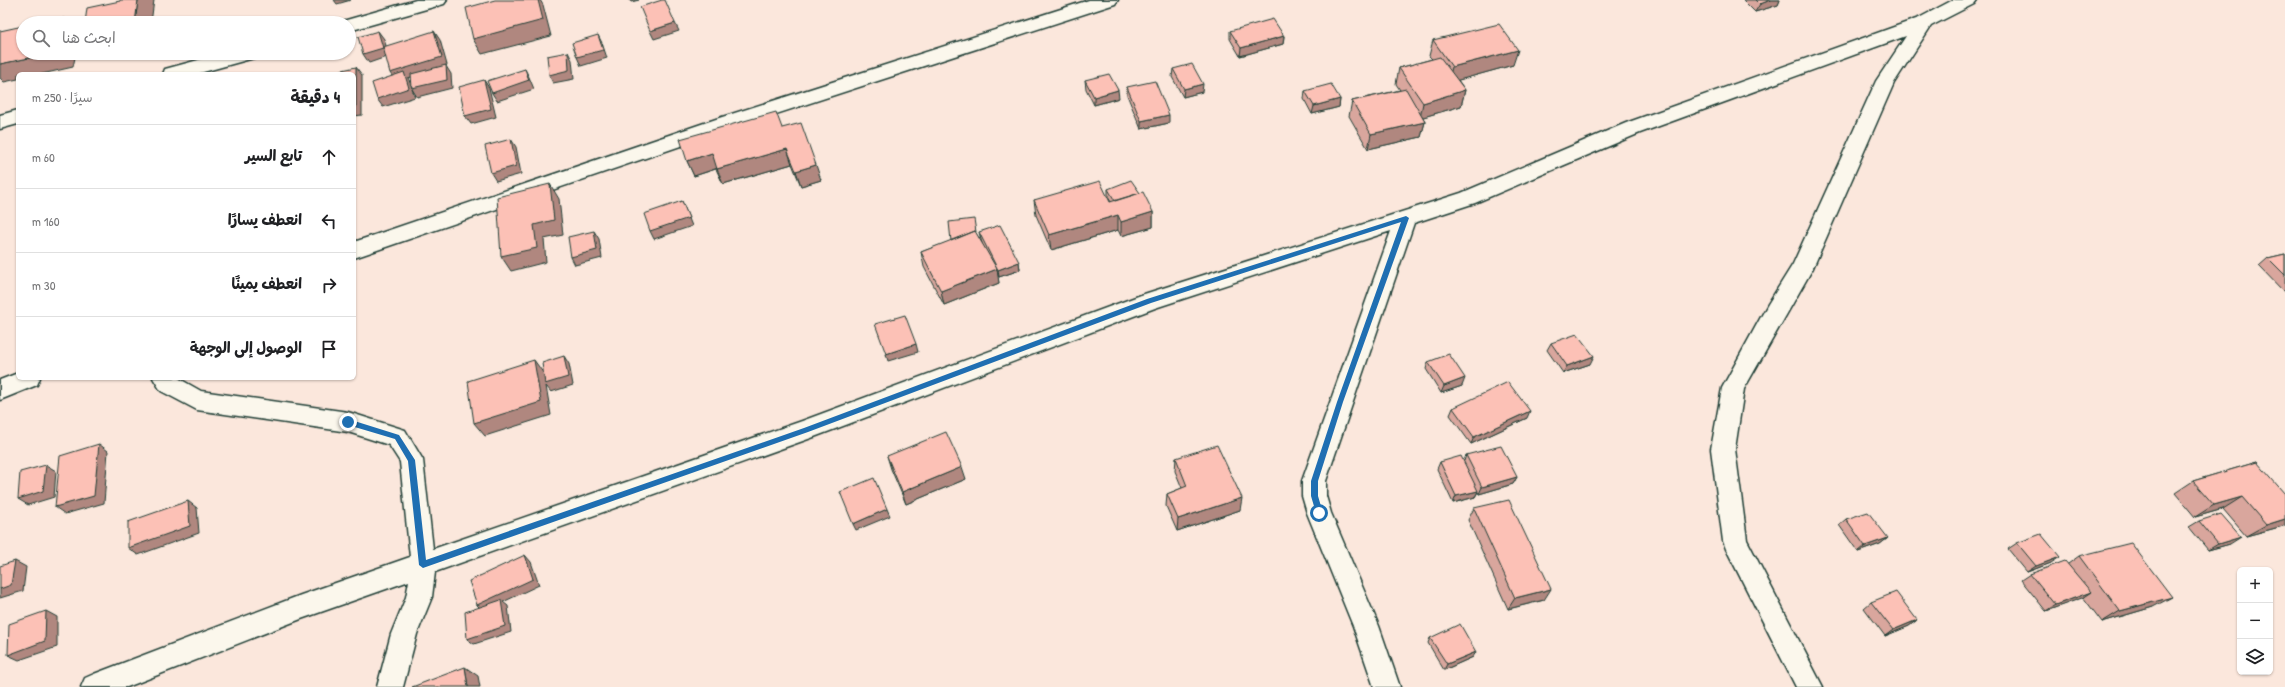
<!DOCTYPE html>
<html lang="ar">
<meta charset="utf-8">
<style>
body{margin:0;font-family:"Patrick Hand","Playpen Sans Arabic",sans-serif;background:#f2f2f2;color:#202124;direction:rtl}
.controls{position:absolute;right:12px;bottom:12px;display:grid;overflow:hidden;border-radius:6px;box-shadow:0 1px 3px #0004}
.controls button{width:36px;height:36px;display:grid;place-items:center;padding:0;border:0;border-bottom:1px solid #e0e0e0;background:#fff;color:#202124;font:20px sans-serif}
.stop{position:absolute;width:12px;height:12px;margin:-9px;border:3px solid #1f6fb2;border-radius:50%;background:#fff}
.stop.end{background:#1f6fb2;border-color:#fff;box-shadow:0 1px 4px #0008}
.list{margin:0;padding:0;list-style:none}
h2{display:flex;justify-content:space-between;align-items:center;height:52px;margin:0;padding:0 16px;font-size:17px}
h2 small{font-size:13px;font-weight:400;color:#757577}
.list li{display:grid;grid-template-columns:26px 1fr auto;gap:12px;align-items:center;box-sizing:border-box;height:64px;padding:0 16px;border-top:1px solid #e0e0e0}
.list b{display:block;font-size:15px;white-space:nowrap}
.list em{font-size:13px;font-style:normal;color:#757577}
.icon{flex:none;width:22px;height:22px;fill:none;stroke:currentColor;stroke-width:2;stroke-linecap:round;stroke-linejoin:round}
.map{position:relative;flex:none;width:2285px;height:687px;overflow:hidden;direction:ltr}
.search{position:absolute;background:#fff;box-shadow:0 1px 3px #0004;left:16px;top:16px;width:340px;height:44px;display:flex;align-items:center;gap:10px;box-sizing:border-box;padding:0 14px;border-radius:22px;color:#757577;font-size:15px}
.panel{position:absolute;background:#fff;box-shadow:0 1px 3px #0004;left:16px;top:72px;width:340px;height:308px;border-radius:6px;direction:rtl}
.map>svg:first-child{display:block}
.lines{fill:none;stroke-linecap:round;stroke-linejoin:round}
.minor-casing{stroke:#1f3d34;stroke-width:3}
.minor{fill:#fbf7ec;fill-rule:evenodd}
.wall{fill:#d9a69d;stroke:#1f3d34}
.shaded-wall{fill:#b0877f;stroke:#1f3d34;fill-rule:evenodd}
.building{fill:#fcc1b6;stroke:#1f3d34}
.route{fill:#1f6fb2}
</style>
<div class="map">
<svg width="2285" height="687" viewBox="0 0 2285 687">
<rect width="100%" height="100%" fill="#fbe7dc"/>
<filter id="ink" filterUnits="userSpaceOnUse"><feTurbulence type="fractalNoise" baseFrequency=".025" numOctaves="2"/><feDisplacementMap in="SourceGraphic" scale="8" xChannelSelector="R" yChannelSelector="G"/><feConvolveMatrix kernelMatrix="1 2 1 2 8 2 1 2 1" color-interpolation-filters="sRGB"/></filter>
<g filter="url(#ink)">
<g class="lines">
<defs>
<path id="minor" d="M416,0H447L444,4L349,31V23H341L343,21Z
M1089,0H1118L1115,4L733,128L354,258V242L719,118Z
M1953,0H1977L1974,4L1931,26L1894,83L1813,268L1744,389L1735,449L1747,540L1823,687H1796L1726,549L1723,541L1711,449L1722,388L1768,304L1793,264L1876,81L1906,36L1640,133L1475,203L1414,223L1326,481V496L1331,513L1379,626L1400,687H1374L1353,626L1307,513L1302,496V481L1391,231L1155,308L814,437L435,572L432,597L417,634L403,687H377L391,634L406,597L409,581L301,619L127,687H81L85,678L94,674L301,595L410,557L400,462L389,445L348,432L197,410L161,391L153,378H178L201,391L348,412L405,430L423,460L433,549L802,421L1141,295L1461,193L1626,123L1919,18Z
M224,53H256L254,58L196,74H163L165,69Z
M18,110V124L0,129V115Z
M18,373V378H40L37,385L0,400V380Z"/>
</defs>
<use href="#minor" class="minor-casing"/>
<use href="#minor" class="minor"/>
</g>
<path class="wall" d="M1743,0H1780L1778,5L1755,12Z
M1230,31L1284,36L1283,44L1240,56L1230,39Z
M1433,40L1513,65L1458,80L1465,90L1461,106L1423,117L1425,122L1421,137L1368,149L1349,116L1352,101L1400,90L1396,84L1399,68L1432,59L1429,56Z
M1173,69L1202,92L1183,97L1172,77Z
M1085,80L1119,98L1094,105L1086,89Z
M1127,87L1169,123L1141,129L1127,95Z
M1305,91L1340,99L1339,107L1312,114L1304,99Z
M782,128L821,180L801,186L792,164L723,184L716,169L694,176L687,161Z
M1108,189L1153,212V227L1121,236L1118,230L1051,250L1036,215L1034,200L1110,202H1111L1108,197Z
M979,232L1019,262L1020,270L999,277L997,274L999,283L944,305L924,267L921,252L951,241L976,233L983,246L981,240Z
M2285,254V293L2259,266L2268,258Z
M1551,343L1590,364L1563,373L1547,350Z
M1428,362L1462,386L1441,393L1426,369Z
M1453,408L1527,418L1471,444L1450,415Z
M1466,455L1517,477L1513,484L1479,494L1478,492L1475,497L1453,503L1437,469L1440,462L1464,461Z
M887,456L966,479L906,504L891,469Z
M1176,458L1240,510L1177,531L1166,506L1167,494L1182,488L1175,471Z
M2257,462L2283,526L2246,536L2223,509L2195,517L2175,493L2193,481Z
M1474,508L1544,600L1508,609L1468,520Z
M1846,519L1888,538L1880,544L1858,552L1839,525Z
M2199,521L2230,544L2208,550L2189,527Z
M2017,543L2051,563L2027,572L2008,549Z
M2079,556L2153,607L2102,622L2083,597L2046,611L2021,580L2030,574L2068,564Z
M1871,602L1917,620L1909,626L1885,636L1864,608Z
M1430,638L1473,657L1444,670L1428,643Z"/>
<path class="shaded-wall" d="M138,0H154L151,23H135Z
M334,0H351L337,4Z
M538,0H540L543,5L551,36L482,54L473,39Z
M630,0H639L631,2Z
M1771,0H1780L1778,5L1755,12L1760,4Z
M65,18L70,23H64Z
M675,23L679,31L654,39L650,31Z
M378,31L384,39L389,56L369,63L363,54Z
M434,31L440,40L447,65L446,66L451,74L452,88L417,97L412,89L415,97L383,107L377,99L396,82L390,73ZM446,66L412,88L409,80L408,78Z
M598,35L602,43L607,58L581,66L577,57Z
M1284,36L1283,44L1240,56L1241,48Z
M1518,50L1513,65L1448,83L1452,67Z
M568,52L572,60L574,79L553,83L549,75Z
M53,53H76L73,67L42,74H18V79L4,82L0,78V64Z
M356,67L362,75V115L354,116Z
M525,69L529,77L534,89L497,101L492,93Z
M484,80L489,88L496,117L471,124L465,116Z
M1203,84L1202,92L1183,97L1184,89Z
M1118,90L1119,98L1094,105V97Z
M1465,90L1461,106L1420,118L1423,103Z
M1340,99L1339,107L1312,114L1314,106Z
M1169,115V123L1141,129V121Z
M1425,122L1421,137L1368,149L1371,134Z
M511,139L516,147L521,174L496,181L491,173Z
M787,149L792,164L723,184L717,169Z
M712,153L718,168L694,176L687,161Z
M816,165L821,180L801,186L796,171Z
M550,184L559,199L563,235L544,239L546,262L511,271L501,256L534,225Z
M682,201L692,226L654,239L650,231Z
M1153,212V227L1121,236V222Z
M1118,215V230L1051,250L1049,235Z
M594,231L599,239L602,258L575,265L571,257Z
M1019,262L1020,270L999,277L998,270Z
M997,269L999,283L944,305L941,291Z
M916,344L918,352L888,361L886,354Z
M564,356L569,364L573,385L551,392L546,386L551,415L485,436L474,423L534,360L544,374Z
M1594,356L1590,364L1563,373L1567,366Z
M1465,378L1462,386L1441,393L1444,386Z
M1530,411L1527,418L1471,444L1474,437Z
M99,444L108,451L104,503L65,514L55,507Z
M46,465L56,471L54,497L28,505L18,499Z
M962,467L966,479L906,504L902,492Z
M1517,477L1513,484L1479,494L1482,487Z
M1478,491L1475,497L1453,503L1456,496Z
M2242,497L2223,509L2195,517L2214,505Z
M1242,498L1240,510L1177,531L1178,519Z
M188,501L197,508L199,533L138,555L128,548Z
M887,509L890,516L856,530L853,524Z
M2285,519V525L2283,526L2246,536L2266,525Z
M2241,537L2230,544L2208,550L2218,544Z
M1888,538L1880,544L1858,552L1865,546Z
M525,555L531,562L539,585L503,602L508,606L511,632L474,644L467,639L483,611L477,605Z
M2060,557L2051,563L2027,572L2036,566Z
M15,561L26,567L23,591L0,598V589Z
M1551,589L1544,600L1508,609L1515,598Z
M2091,592L2082,598L2046,611L2055,605Z
M2172,597L2153,607L2102,622L2120,611Z
M46,611L57,617V647L19,660L8,655Z
M1917,620L1909,626L1885,636L1893,630Z
M1476,652L1473,657L1444,670L1447,664Z
M465,667L478,676L480,687H468Z"/>
<path class="building" d="M120,0H138L135,23H85L87,8L120,1Z
M495,0H538L543,20L473,39L466,8Z
M662,0H665L675,23L650,31L640,7Z
M1756,0H1771L1760,4Z
M65,18L64,23H38Z
M1273,19L1284,36L1241,48L1230,31Z
M1499,24L1518,50L1452,67L1433,40Z
M23,26V53H53L0,64V31Z
M378,31L383,48L363,54L358,37Z
M434,31L442,57L390,73L383,47Z
M598,35L603,50L577,57L572,43Z
M568,52L569,70L549,75L547,56Z
M1440,57L1465,90L1423,103L1399,68Z
M1192,64L1203,84L1184,89L1173,69Z
M446,65L447,80L412,88L411,74Z
M356,67V106L354,107V74H324Z
M525,69L529,80L492,93L487,81Z
M404,72L409,88L377,99L372,83Z
M1109,74L1118,90L1094,97L1085,80Z
M484,80L491,109L465,116L459,87Z
M1155,81L1169,115L1141,121L1127,87Z
M1331,84L1340,99L1314,106L1305,91Z
M1406,89L1425,122L1371,134L1352,101Z
M776,112L782,128L801,123L816,165L796,171L787,149L717,169L712,153L687,161L680,139Z
M511,139L516,166L491,173L485,146Z
M1131,180L1140,193L1115,201L1108,189Z
M1100,181L1110,202L1143,192L1153,212L1121,222L1118,215L1049,235L1034,200Z
M550,184L554,220L534,225L537,248L501,256L497,197Z
M682,201L689,218L650,231L644,214Z
M974,219L976,232L975,231L951,241L949,222Z
M1000,225L1019,262L998,270L979,232Z
M594,231L597,250L571,257L568,237Z
M975,231L997,269L941,291L921,252Z
M2285,254V275L2268,258Z
M905,315L916,344L886,354L875,324Z
M1577,334L1594,356L1567,366L1551,343Z
M1449,354L1465,378L1444,386L1428,362Z
M564,356L568,377L545,384L542,363Z
M534,360L541,402L474,423L468,381Z
M1508,382L1530,411L1474,437L1453,408Z
M946,432L962,467L902,492L887,456Z
M99,444L94,496L55,507L60,456Z
M1217,445L1242,498L1178,519L1167,494L1187,486L1176,458Z
M1501,446L1517,477L1482,487L1466,455Z
M1461,456L1478,491L1456,496L1440,462Z
M2257,462L2285,494V519L2266,525L2242,497L2214,505L2193,481Z
M46,465L43,491L18,499L20,472Z
M874,478L887,509L853,524L840,492Z
M1509,500L1551,589L1515,598L1474,508Z
M188,501L190,526L128,548V522Z
M1868,512L1888,538L1865,546L1846,519Z
M2221,514L2241,537L2218,544L2199,521Z
M2041,534L2060,557L2036,566L2017,543Z
M2131,543L2172,597L2120,611L2079,556Z
M525,555L533,579L477,605L469,581Z
M15,561L11,585L0,589V566Z
M2065,561L2091,592L2055,605L2030,574Z
M1896,592L1917,620L1893,630L1871,602Z
M501,600L505,626L467,639L465,612Z
M46,611L45,641L8,655L9,624Z
M1460,624L1476,652L1447,664L1430,638Z
M465,667L468,687H412Z"/>
</g>
<path class="route" d="M1406,216L1409,218L1343,402L1318,481V496L1323,513L1319,516L1316,513L1311,496V481L1337,402L1401,222L1151,303L808,432L423,568L419,565L408,461L395,439L348,425L345,422L348,419L399,435L415,460L426,560L804,428L1147,299Z"/>
</svg>
<div class="controls">
<button>+</button>
<button>−</button>
<button><svg class="icon" aria-label="layers" viewBox="0 0 24 24"><path d="M12 4l9 5-9 5-9-5zM3 14l9 5 9-5"/></svg></button>
</div>
<div class="stop" style="left:1319px;top:513px"></div>
<div class="stop end" style="left:348px;top:422px"></div>
<div class="search"><svg class="icon" aria-label="search" viewBox="0 0 24 24"><circle cx="10" cy="10" r="6"/><path d="M15 15l6 6"/></svg>ابحث هنا</div>
<section class="panel">
<h2>4 دقيقة<small>سيرًا · 250 m</small></h2>
<ul class="list">
<li><svg class="icon" aria-label="ahead" viewBox="0 0 24 24"><path d="M12 20V5M6 11l6-6 6 6"/></svg><div><b>تابع السير</b></div><em>60 m</em></li>
<li><svg class="icon" aria-label="left" viewBox="0 0 24 24"><path d="M17 20v-9H6M10 6l-5 5 5 5"/></svg><div><b>انعطف يسارًا</b></div><em>160 m</em></li>
<li><svg class="icon" aria-label="right" viewBox="0 0 24 24"><path d="M7 20v-9h11M14 6l5 5-5 5"/></svg><div><b>انعطف يمينًا</b></div><em>30 m</em></li>
<li><svg class="icon" aria-label="arrive" viewBox="0 0 24 24"><path d="M6 21V4h12l-3 4 3 4H6"/></svg><div><b>الوصول إلى الوجهة</b></div></li>
</ul>
</section>
</div>
